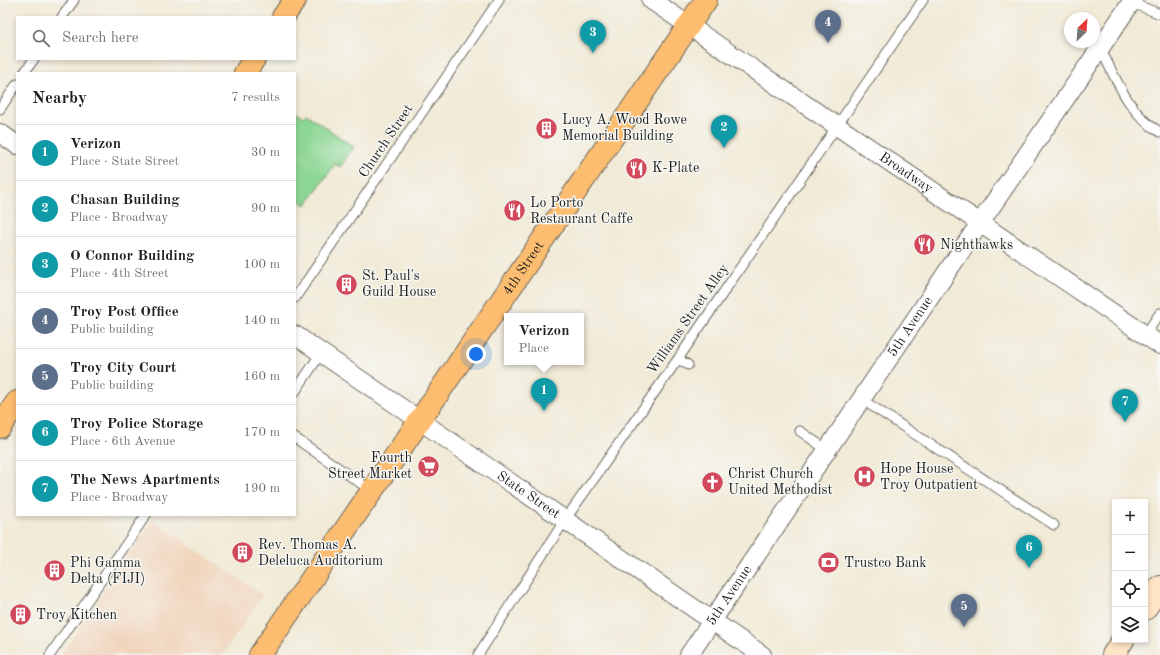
<!DOCTYPE html>
<meta charset="utf-8">
<style>
body{margin:0;font-family:"Old Standard TT",serif;background:#f2f2f2;color:#202124}
.controls{position:absolute;right:12px;bottom:12px;display:grid;overflow:hidden;border-radius:0px;box-shadow:0 2px 6px #0003}
.controls button{width:36px;height:36px;display:grid;place-items:center;padding:0;border:0;border-bottom:1px solid #e0e0e0;background:#fff;color:#202124;font:20px sans-serif}
.compass{position:absolute;left:1064px;top:12px;width:36px;height:36px;border-radius:50%;background:#fff;box-shadow:0 2px 6px #0003;rotate:25deg}
.you{position:absolute;left:476px;top:354px;width:14px;height:14px;margin:-10px;border:3px solid #fff;border-radius:50%;background:#1a73e8;box-shadow:0 0 0 6px #1a73e833}
.badge{display:grid;place-items:center;width:26px;height:26px;border-radius:50%;background:#7c3aed;color:#fff;font-size:13px;font-weight:700}
.pin{position:absolute;translate:-50% -33px;filter:drop-shadow(0 1px 2px #0008)}
.pin::after{content:'';position:absolute;top:21px;width:14px;height:12px;background:inherit;clip-path:polygon(0 0,100% 0,50% 100%)}
.popup{position:absolute;left:504px;top:313px;width:80px;height:52px;box-sizing:border-box;display:grid;place-content:center;border-radius:0px;background:#fff;filter:drop-shadow(0 1px 3px #0005);font-size:13px;white-space:nowrap;color:#757577}
.popup b{font-size:15px;color:#202124}
.popup::after{content:'';position:absolute;left:50%;top:100%;margin-left:-8px;border:8px solid transparent;border-top-color:#fff}
.list{margin:0;padding:0;list-style:none}
h2{display:flex;justify-content:space-between;align-items:center;height:52px;margin:0;padding:0 16px;font-size:17px}
h2 small{font-size:13px;font-weight:400;color:#757577}
.list li{display:grid;grid-template-columns:26px 1fr auto;gap:12px;align-items:center;box-sizing:border-box;height:56px;padding:0 16px;border-top:1px solid #e0e0e0}
.list b{display:block;font-size:15px;white-space:nowrap}
.list p{margin:0;font-size:13px;white-space:nowrap;color:#757577}
.list em{font-size:13px;font-style:normal;color:#757577}
.icon{flex:none;width:22px;height:22px;fill:none;stroke:currentColor;stroke-width:2;stroke-linecap:round;stroke-linejoin:round}
.map{position:relative;flex:none;width:1160px;height:655px;overflow:hidden}
.search{position:absolute;background:#fff;box-shadow:0 2px 6px #0003;left:16px;top:16px;width:280px;height:44px;display:flex;align-items:center;gap:10px;box-sizing:border-box;padding:0 14px;border-radius:0px;color:#757577;font-size:15px}
.panel{position:absolute;background:#fff;box-shadow:0 2px 6px #0003;left:16px;top:72px;width:280px;height:444px;border-radius:0px}
.map>svg:first-child{display:block}
.built{fill:#f1d5bd}
.grass{fill:#8dd794;stroke:#547a58}
.lines{fill:none;stroke-linecap:round;stroke-linejoin:round}
.lane-casing{stroke:#67645d;stroke-width:11}
.street-casing{stroke:#67645d;stroke-width:20}
.secondary-casing{stroke:#67645d;stroke-width:24}
.primary-casing{stroke:#67645d;stroke-width:24}
.lane{stroke:#fff;stroke-width:9}
.street{stroke:#fff;stroke-width:18}
.secondary{stroke:#fee5c5;stroke-width:22}
.primary{stroke:#fcbd6f;stroke-width:22}
.labels{text-anchor:middle;dominant-baseline:central;stroke-width:3;stroke-linejoin:round;paint-order:stroke}
.poi-label{font-size:14px;fill:#1c1c1c;stroke:#f6f6f2;text-anchor:start}
.street-label{font-size:14px;fill:#1c1c1c;stroke:#f6f6f2}
</style>
<div class="map">
<svg width="1160" height="655" viewBox="0 0 1160 655">
<rect width="100%" height="100%" fill="#f6f6f2"/>
<filter id="ink" filterUnits="userSpaceOnUse"><feTurbulence type="fractalNoise" baseFrequency=".025" numOctaves="2"/><feDisplacementMap in="SourceGraphic" scale="8" xChannelSelector="R" yChannelSelector="G"/><feConvolveMatrix kernelMatrix="1 2 1 2 8 2 1 2 1" color-interpolation-filters="sRGB"/></filter>
<filter id="wash" filterUnits="userSpaceOnUse"><feTurbulence type="fractalNoise" baseFrequency=".012" numOctaves="4" result="noise"/><feDisplacementMap in="SourceGraphic" scale="16" xChannelSelector="R" yChannelSelector="G"/><feGaussianBlur stdDeviation="0.9" result="paint"/><feColorMatrix in="noise" values="0 0 0 0 0 0 0 0 0 0 0 0 0 0 0 0 0 1.4 0 .05"/><feComposite in="paint" operator="in"/></filter>
<g filter="url(#wash)">
<rect width="100%" height="100%" fill="#f1ead6"/>
<path class="built" d="M152,520L263,595L222,655H61Z"/>
<path class="grass" d="M295,112L303,117L306,114L354,147L340,167L335,164L306,205L295,197Z"/>
</g>
<g filter="url(#ink)">
<g class="lines">
<defs>
<path id="lane" d="M1132,3L1160,14
M62,17L74,0
M1100,48C1116,78 1129,115 1160,132
M24,73L34,59
M0,109L17,84
M295,298L499,0
M1145,335L1160,313
M678,359L688,365
M295,392L321,353
M861,399L1054,525
M800,431L827,450
M295,438L372,491
M50,655L146,515
M478,655L565,520L678,359L923,0"/>
<g id="street">
<path id="s1" d="M651,0L1160,345"/>
<path d="M0,133L17,145"/>
<path id="s2" d="M295,335L762,655"/>
<path id="s3" d="M689,655L980,223L1133,0"/>
</g>
<path id="secondary" d="M1145,609L1160,587
M1113,655L1123,640"/>
<g id="primary">
<path d="M283,17L295,0"/>
<path d="M245,73L254,59"/>
<path d="M0,427L17,402"/>
<path id="s4" d="M260,655L706,0"/>
</g>
</defs>
<use href="#lane" class="lane-casing"/>
<use href="#street" class="street-casing"/>
<use href="#secondary" class="secondary-casing"/>
<use href="#primary" class="primary-casing"/>
<use href="#lane" class="lane"/>
<use href="#street" class="street"/>
<use href="#secondary" class="secondary"/>
<use href="#primary" class="primary"/>
</g>
</g>
<defs>
<symbol id="building-disc" viewBox="-11 -11 22 22"><circle r="9.5" fill="#d1495b" stroke="#f6f6f2"/><path d="M-4-6H4V6H1V3H-1V6H-4ZM-2.5-4.3h1.7v1.8h-1.7ZM.8-4.3h1.7v1.8H.8ZM-2.5-1h1.7V.8h-1.7ZM.8-1h1.7V.8H.8Z" fill="#fff"/></symbol>
<symbol id="restaurant-disc" viewBox="-11 -11 22 22"><circle r="9.5" fill="#d1495b" stroke="#f6f6f2"/><path d="M-5-6h1v4h1v-4h1v4h1v-4h1v5L-1.5 .5V6h-2V.5L-5-1ZM5-6V6H3V1.5H1.5Q1.5-4 5-6Z" fill="#fff"/></symbol>
<symbol id="supermarket-disc" viewBox="-11 -11 22 22"><circle r="9.5" fill="#d1495b" stroke="#f6f6f2"/><path d="M-6-5.5h2.5l.6 2H6L4.5 2H-2.5L-4.4-4H-6ZM-1.5 3.2a1.3 1.3 0 1 0 .1 0ZM3 3.2a1.3 1.3 0 1 0 .1 0Z" fill="#fff"/></symbol>
<symbol id="hospital-disc" viewBox="-11 -11 22 22"><circle r="9.5" fill="#d1495b" stroke="#f6f6f2"/><path d="M-5-5h3v3.5h4V-5h3V5h-3V1.5h-4V5h-3Z" fill="#fff"/></symbol>
<symbol id="church-disc" viewBox="-11 -11 22 22"><circle r="9.5" fill="#d1495b" stroke="#f6f6f2"/><path d="M-1.2-6h2.4v3.5h3.3v2.4h-3.3V6h-2.4V-.1h-3.3v-2.4h3.3Z" fill="#fff"/></symbol>
<symbol id="bank-disc" viewBox="-11 -11 22 22"><circle r="9.5" fill="#d1495b" stroke="#f6f6f2"/><path d="M-6-4H6V4H-6ZM0-2.3a2.3 2.3 0 1 0 0 4.6a2.3 2.3 0 1 0 0-4.6Z" fill="#fff"/></symbol>
</defs>
<g fill-rule="evenodd">
<use href="#building-disc" x="534" y="116" width="25" height="25"/>
<use href="#restaurant-disc" x="624" y="156" width="25" height="25"/>
<use href="#restaurant-disc" x="502" y="198" width="25" height="25"/>
<use href="#restaurant-disc" x="912" y="232" width="25" height="25"/>
<use href="#building-disc" x="334" y="272" width="25" height="25"/>
<use href="#supermarket-disc" x="416" y="454" width="25" height="25"/>
<use href="#hospital-disc" x="852" y="464" width="25" height="25"/>
<use href="#church-disc" x="700" y="470" width="25" height="25"/>
<use href="#building-disc" x="230" y="540" width="25" height="25"/>
<use href="#bank-disc" x="816" y="550" width="25" height="25"/>
<use href="#building-disc" x="42" y="558" width="25" height="25"/>
<use href="#building-disc" x="8" y="602" width="25" height="25"/>
</g>
<g class="labels">
<g class="poi-label">
<text x="562" y="120">Lucy A. Wood Rowe<tspan x="562" dy="16">Memorial Building</tspan></text>
<text x="652" y="168">K-Plate</text>
<text x="530" y="203">Lo Porto<tspan x="530" dy="16">Restaurant Caffe</tspan></text>
<text x="940" y="245">Nighthawks</text>
<text x="362" y="276">St. Paul's<tspan x="362" dy="16">Guild House</tspan></text>
<text x="412" y="458" text-anchor="end">Fourth<tspan x="412" dy="16">Street Market</tspan></text>
<text x="880" y="469">Hope House<tspan x="880" dy="16">Troy Outpatient</tspan></text>
<text x="728" y="474">Christ Church<tspan x="728" dy="16">United Methodist</tspan></text>
<text x="258" y="545">Rev. Thomas A.<tspan x="258" dy="16">Deleluca Auditorium</tspan></text>
<text x="70" y="563">Phi Gamma<tspan x="70" dy="16">Delta (FIJI)</tspan></text>
<text x="844" y="563">Trustco Bank</text>
<text x="36" y="615">Troy Kitchen</text>
</g>
<g class="street-label">
<text transform="translate(386 141) rotate(-56)">Church Street</text>
<text stroke="none"><textPath href="#s1" startOffset="308">Broadway</textPath></text>
<text stroke="none"><textPath href="#s4" startOffset="468">4th Street</textPath></text>
<text transform="translate(688 319) rotate(-55)">Williams Street Alley</text>
<text stroke="none"><textPath href="#s3" startOffset="396">5th Avenue</textPath></text>
<text stroke="none"><textPath href="#s2" startOffset="283">State Street</textPath></text>
<text stroke="none"><textPath href="#s3" startOffset="72">5th Avenue</textPath></text>
</g>
</g>
</svg>
<div class="controls">
<button>+</button>
<button>−</button>
<button><svg class="icon" aria-label="locate" viewBox="0 0 24 24"><circle cx="12" cy="12" r="6"/><path d="M12 2v4M12 18v4M2 12h4M18 12h4"/></svg></button>
<button><svg class="icon" aria-label="layers" viewBox="0 0 24 24"><path d="M12 4l9 5-9 5-9-5zM3 14l9 5 9-5"/></svg></button>
</div>
<svg class="compass" viewBox="-18 -18 36 36"><path d="M0-13l5 13h-10z" fill="#e53935"/><path d="M0 13l5-13h-10z" fill="#757577"/></svg>
<div class="you"></div>
<div class="pin badge" style="left:544px;top:411px;background:#0f9aa8">1</div>
<div class="popup"><b>Verizon</b>Place</div>
<div class="pin badge" style="left:724px;top:148px;background:#0f9aa8">2</div>
<div class="pin badge" style="left:593px;top:53px;background:#0f9aa8">3</div>
<div class="pin badge" style="left:828px;top:43px;background:#5c6f8a">4</div>
<div class="pin badge" style="left:964px;top:627px;background:#5c6f8a">5</div>
<div class="pin badge" style="left:1029px;top:568px;background:#0f9aa8">6</div>
<div class="pin badge" style="left:1125px;top:422px;background:#0f9aa8">7</div>
<div class="search"><svg class="icon" aria-label="search" viewBox="0 0 24 24"><circle cx="10" cy="10" r="6"/><path d="M15 15l6 6"/></svg>Search here</div>
<section class="panel">
<h2>Nearby<small>7 results</small></h2>
<ul class="list">
<li><span class="badge" style="background:#0f9aa8">1</span><div><b>Verizon</b><p>Place · State Street</p></div><em>30 m</em></li>
<li><span class="badge" style="background:#0f9aa8">2</span><div><b>Chasan Building</b><p>Place · Broadway</p></div><em>90 m</em></li>
<li><span class="badge" style="background:#0f9aa8">3</span><div><b>O Connor Building</b><p>Place · 4th Street</p></div><em>100 m</em></li>
<li><span class="badge" style="background:#5c6f8a">4</span><div><b>Troy Post Office</b><p>Public building</p></div><em>140 m</em></li>
<li><span class="badge" style="background:#5c6f8a">5</span><div><b>Troy City Court</b><p>Public building</p></div><em>160 m</em></li>
<li><span class="badge" style="background:#0f9aa8">6</span><div><b>Troy Police Storage</b><p>Place · 6th Avenue</p></div><em>170 m</em></li>
<li><span class="badge" style="background:#0f9aa8">7</span><div><b>The News Apartments</b><p>Place · Broadway</p></div><em>190 m</em></li>
</ul>
</section>
</div>
